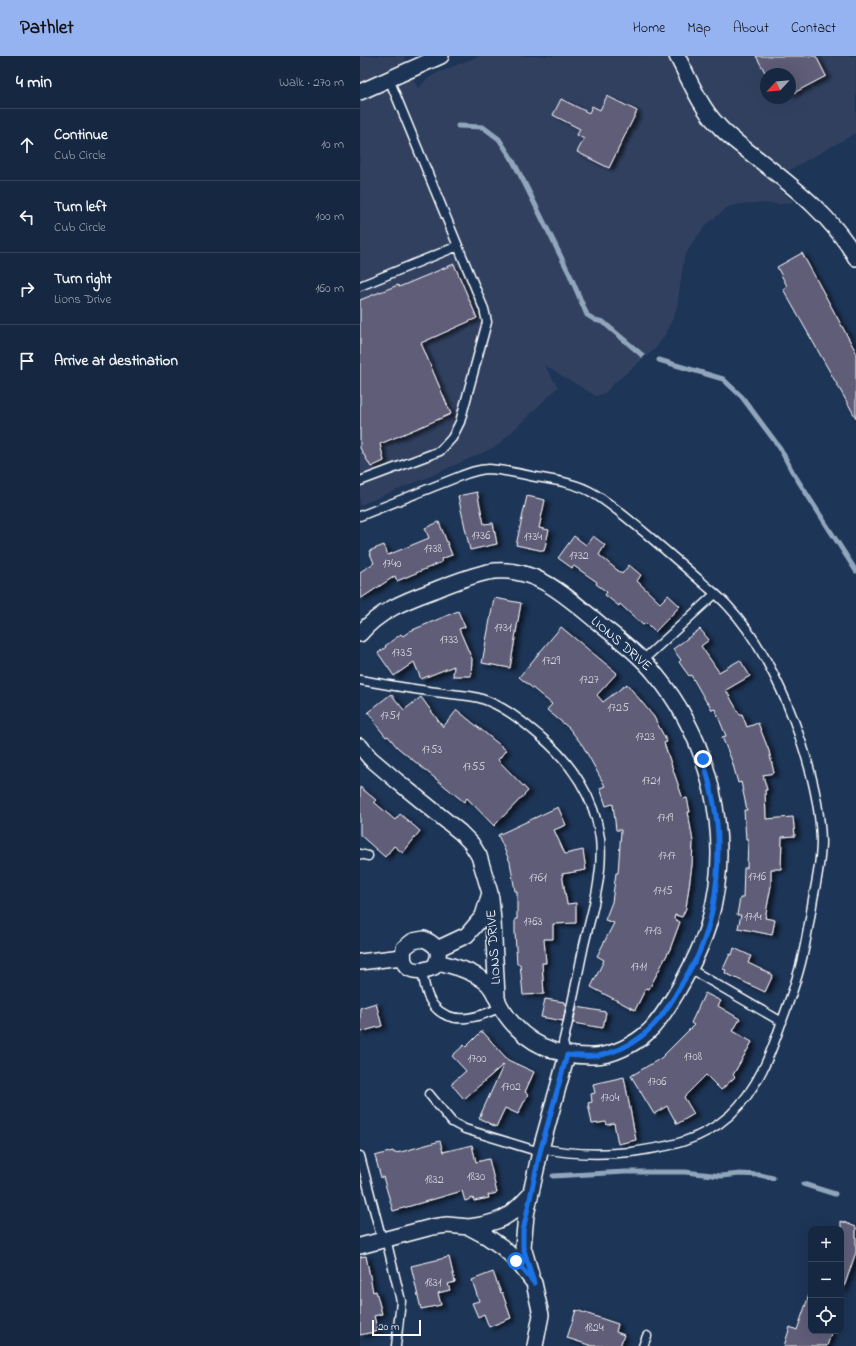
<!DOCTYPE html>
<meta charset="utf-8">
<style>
body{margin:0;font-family:"Indie Flower",sans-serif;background:#23344c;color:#f1f3f6}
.controls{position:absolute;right:12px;bottom:12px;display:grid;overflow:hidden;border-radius:8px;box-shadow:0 4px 16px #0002}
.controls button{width:36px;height:36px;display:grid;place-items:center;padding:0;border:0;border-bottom:1px solid #35445a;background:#162841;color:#f1f3f6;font:20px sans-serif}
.compass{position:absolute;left:400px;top:12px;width:36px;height:36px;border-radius:50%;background:#162841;box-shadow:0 4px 16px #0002;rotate:244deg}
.scale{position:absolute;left:12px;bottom:10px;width:49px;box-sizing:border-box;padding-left:4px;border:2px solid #fff;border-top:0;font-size:11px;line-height:14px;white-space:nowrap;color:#fff;-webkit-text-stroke:3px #1d3557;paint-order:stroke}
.stop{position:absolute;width:12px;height:12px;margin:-9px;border:3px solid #1a73e8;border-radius:50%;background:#fff}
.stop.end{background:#1a73e8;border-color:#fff;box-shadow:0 1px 4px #0008}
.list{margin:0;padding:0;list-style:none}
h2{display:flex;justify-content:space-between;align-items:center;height:52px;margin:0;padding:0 16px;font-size:17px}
h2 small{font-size:13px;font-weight:400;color:#9ea6b1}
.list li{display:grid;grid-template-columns:26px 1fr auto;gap:12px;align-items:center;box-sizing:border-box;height:72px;padding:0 16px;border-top:1px solid #35445a}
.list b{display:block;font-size:15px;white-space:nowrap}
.list p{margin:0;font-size:13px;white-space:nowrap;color:#9ea6b1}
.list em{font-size:13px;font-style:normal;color:#9ea6b1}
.icon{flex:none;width:22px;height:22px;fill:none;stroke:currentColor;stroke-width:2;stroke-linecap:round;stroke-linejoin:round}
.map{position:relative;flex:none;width:496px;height:1290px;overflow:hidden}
header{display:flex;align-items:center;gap:24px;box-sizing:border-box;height:56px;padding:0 20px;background:#95b2f1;color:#111}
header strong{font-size:19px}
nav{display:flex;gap:22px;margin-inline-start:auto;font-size:14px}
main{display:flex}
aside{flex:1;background:#162841}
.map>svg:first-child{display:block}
.built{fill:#314161;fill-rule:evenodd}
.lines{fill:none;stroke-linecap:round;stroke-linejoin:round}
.stream{stroke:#91a6bc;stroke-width:5}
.building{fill:#615d79;stroke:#fff;filter:url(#shadow)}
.service-casing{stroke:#fff;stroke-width:11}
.minor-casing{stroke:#fff;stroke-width:18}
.service{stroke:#1d3557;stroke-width:8}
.minor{stroke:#1d3557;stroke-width:15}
.route{stroke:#1a73e8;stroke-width:5}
.labels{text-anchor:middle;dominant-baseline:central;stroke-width:3.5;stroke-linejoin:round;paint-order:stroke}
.number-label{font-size:12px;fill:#d8d6de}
.street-label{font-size:14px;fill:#fff;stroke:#1d3557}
</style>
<header>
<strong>Pathlet</strong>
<nav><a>Home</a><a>Map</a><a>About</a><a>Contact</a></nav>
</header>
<main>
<aside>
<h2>4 min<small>Walk · 270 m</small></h2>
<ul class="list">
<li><svg class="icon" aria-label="ahead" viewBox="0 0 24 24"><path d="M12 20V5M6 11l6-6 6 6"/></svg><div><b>Continue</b><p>Cub Circle</p></div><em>10 m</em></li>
<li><svg class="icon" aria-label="left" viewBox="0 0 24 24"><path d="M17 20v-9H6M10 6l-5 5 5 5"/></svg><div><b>Turn left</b><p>Cub Circle</p></div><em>100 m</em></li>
<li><svg class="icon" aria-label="right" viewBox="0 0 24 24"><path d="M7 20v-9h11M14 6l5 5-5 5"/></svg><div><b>Turn right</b><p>Lions Drive</p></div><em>160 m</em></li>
<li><svg class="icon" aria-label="arrive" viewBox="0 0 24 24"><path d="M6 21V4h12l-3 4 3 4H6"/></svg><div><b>Arrive at destination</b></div></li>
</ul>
</aside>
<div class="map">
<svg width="496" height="1290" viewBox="0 0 496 1290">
<defs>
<filter id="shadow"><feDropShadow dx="4.5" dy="2.5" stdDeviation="2" flood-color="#0009"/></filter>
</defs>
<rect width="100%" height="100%" fill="#1d3557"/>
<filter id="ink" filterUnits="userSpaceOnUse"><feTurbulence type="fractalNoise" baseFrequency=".025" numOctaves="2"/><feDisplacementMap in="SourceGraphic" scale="8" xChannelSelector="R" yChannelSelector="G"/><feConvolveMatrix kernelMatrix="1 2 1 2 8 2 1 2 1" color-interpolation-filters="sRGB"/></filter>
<g filter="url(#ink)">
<path class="built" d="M0,0H44L58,33L67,23L77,17L119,0H496V77L431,113L416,130L434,146L421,148L396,147L380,148L368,151L346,169L332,187L324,202L317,251L312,264L305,279L295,293L253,328L245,337L236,340L184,309L198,331L137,390L66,422L0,449ZM406,18H430V42H406Z"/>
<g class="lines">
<path class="stream" d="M98,70L123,71L139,83L152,103L165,128L210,219L227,259L235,264L243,266L282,299
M299,304L363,323L382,341L420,392L432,415L496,515
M193,1120L265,1116H325L361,1120L380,1118L400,1119L413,1122
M443,1128L475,1138"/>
</g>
<path class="building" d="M396,0H456L466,20L430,39V18H406Z
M247,40L277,55L249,112L217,96L224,83L217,79L220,73L193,59L201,43L229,57L232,50L240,54Z
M442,197L496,296V362L423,233L427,230L417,211Z
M94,208L117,262L61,287L91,358L20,388L24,405L11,411L0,392V244L38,229L39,231Z
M117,436L124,468L133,467L137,488L110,494L98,440Z
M167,440L185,444L179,472L189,474L184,495L156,489Z
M79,466L92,499L81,503L82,506L37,525L35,520L0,543V516L14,507L9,495L24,489L28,499L69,482L65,472Z
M214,480L226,489L233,480L245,489L239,499L262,518L269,509L281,519L277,525L300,547L308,539L320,550L295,576L286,567L283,569L260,548L259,550L245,539L247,536L236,528L237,526L214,510L212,512L198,502Z
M134,542L161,547L150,612L122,607Z
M98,555L105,571L99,573L112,603L111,620H93L94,610L61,623L54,606L34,620L18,597L26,591L25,590L41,578L43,580L50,575Z
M201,571L257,617L237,639L243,646L267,628L294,661L307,686L304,687L323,743L327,742L330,756H328L333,786L332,809L326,852L322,861L315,859L314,863L320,866L310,893L289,933L286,932L275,954L231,931L244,904L237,900L254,867L245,864L252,846L256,817H258L261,774H256L253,748L246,750L240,732L245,730L223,690L209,672L187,654L192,648L159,621Z
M340,573L349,584L341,590L359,616L380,604L390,620L366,634L380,659L382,658L387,671L398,667L409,695L414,717L403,719L407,734H405L406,763L433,761L435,780L422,781L421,813H411V830L405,862L415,864L412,879L378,872L381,859H377L380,842H383L384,812H387L388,783H386L384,754H387L381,726L378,727L372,705L362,681L366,680L355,653L352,654L348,646L347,647L331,619L329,620L319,606L321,604L313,593Z
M31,638L44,654L61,641L83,671L97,654L146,694L138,704L168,735L134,770L107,742L104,746L37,691L28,680L26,681L14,666L15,665L8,656Z
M0,731L16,744L14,746L35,764L40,758L60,775L43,797L34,790L25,801L0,779Z
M198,751L206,769L194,774L205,798L223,794L226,814L202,818L207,848L216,847V867L193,868V883H184L186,907H182L184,938L163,939L160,908H157L155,877V863H157V835H155L150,806L138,779Z
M374,892L391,900L388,907L413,919L405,936L365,917L366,914L363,913L370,898L372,899Z
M345,937L361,945L358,950L380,963L373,975L392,986L373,1019L375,1021L361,1034L346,1019L324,1041L334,1058L317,1068L307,1050L294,1058L271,1020L301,1002L334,969L331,967Z
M185,943L204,946V948L206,949L203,965L181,961Z
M16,947L22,970L0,976V952Z
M217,951L246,956L243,972L213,967Z
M121,976H123L148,1004L174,1016L165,1036L168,1038L158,1058L145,1052L136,1071L119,1062L144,1008L104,1043L91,1028L106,1015L92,1000L104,989L106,991Z
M264,1021L276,1084L258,1088L254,1067L247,1069L246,1066L232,1068L228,1047L232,1046L231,1038L235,1037L233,1028Z
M80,1085L83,1096L112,1089L116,1106L129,1103L137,1137L128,1139L129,1142L114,1145L113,1142L105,1145L102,1135L33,1155L23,1121L21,1122L15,1100L33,1095L34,1097L41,1096Z
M481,1165L496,1171V1196L483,1234H481Z
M6,1200L13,1236L16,1235L22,1258L14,1260L18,1275L0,1279V1201Z
M89,1201L95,1226L88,1228L90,1234L78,1237L81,1249L61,1253L51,1210Z
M133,1216L141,1237L142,1236L151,1262L129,1271L124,1258L118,1261L112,1247L119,1245L112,1224Z
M449,1239L451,1240V1275H472L467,1290H424L430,1271L437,1274Z
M216,1254L258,1268L256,1276L264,1279L260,1290H232L207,1282Z"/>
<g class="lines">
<defs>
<path id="service" d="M0,230L98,190
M0,425L80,395L92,382L100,366L127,266L124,253L29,23
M0,460L98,421C108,417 118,413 129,413C143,414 157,417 171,420C192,424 214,426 233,437C251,448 267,462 284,476C304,493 324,510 344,528C352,535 361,542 368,550C396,579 420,628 434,665C448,703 460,744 461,785C461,804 457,824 453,843C449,869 445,896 437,921C433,935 428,948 423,962C411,997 398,1033 370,1059C341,1085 308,1091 271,1096C240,1099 212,1099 181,1092
M283,604L355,538
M0,624C28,629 56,634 84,637C96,639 108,639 119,642C143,649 162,665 180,680C211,706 235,742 240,782C244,818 232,855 224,889C217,922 211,955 203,987L207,999
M0,798L8,800
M330,913L422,966
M62,915C64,926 66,941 74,950C92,971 120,961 141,951
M69,1038L92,1066L105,1073L180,1096
M0,1100L22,1184
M26,1183L41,1245L36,1290
M283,1290L287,1280"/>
<path id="minor" d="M317,0C328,21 341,52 357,68C366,79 378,87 389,96C428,127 471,158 496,202
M0,36L81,0
M0,578C19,555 45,545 72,535C90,528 109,520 128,516C175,508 208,542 241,569C260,584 281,600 296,619C350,684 373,781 350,863C343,889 331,912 317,936C309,949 300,965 288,976C275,988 252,1000 234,1000C195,1001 163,987 142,953C137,945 134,933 127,927C113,915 94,910 77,906
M0,690L10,702L37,725L100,776L111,787L119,800L130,837L123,860L107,879L77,893
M131,842L133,865L137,940
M64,883C79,890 82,897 74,911C56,918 40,916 44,892L53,885Z
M0,906L42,901
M109,1171C139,1167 149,1162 169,1140
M0,1190L72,1171L87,1169L109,1171L126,1180L142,1191L157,1205L174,1227L181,1259L175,1290
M171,1218L163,1191L166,1159L180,1096L207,999"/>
</defs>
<use href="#service" class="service-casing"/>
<use href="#minor" class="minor-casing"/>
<use href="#service" class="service"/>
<use href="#minor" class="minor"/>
</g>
</g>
<g class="lines" filter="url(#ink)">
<path class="route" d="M156,1205L174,1227L163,1191V1175L180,1096L207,999C221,1000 235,1002 249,997C283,987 302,963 319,933C325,922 332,911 338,899C353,866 358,828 358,792C359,762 351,732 343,703"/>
</g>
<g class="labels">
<g class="number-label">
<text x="121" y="480">1736</text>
<text x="173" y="481">1734</text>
<text x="73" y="493">1738</text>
<text x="219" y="500">1732</text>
<text x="32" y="508">1740</text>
<text x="143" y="572">1731</text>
<text x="89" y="584">1733</text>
<text x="42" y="597">1735</text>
<text x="191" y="605">1729</text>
<text x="229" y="624">1727</text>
<text x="258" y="652">1725</text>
<text x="30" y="660">1751</text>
<text x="285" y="681">1723</text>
<text x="72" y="694">1753</text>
<text x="114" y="711">1755</text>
<text x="291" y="725">1721</text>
<text x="305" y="762">1719</text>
<text x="307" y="800">1717</text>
<text x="397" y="821">1716</text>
<text x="178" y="822">1761</text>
<text x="303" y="835">1715</text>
<text x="393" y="861">1714</text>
<text x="173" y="866">1763</text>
<text x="293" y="875">1713</text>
<text x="279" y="911">1711</text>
<text x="333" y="1001">1708</text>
<text x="117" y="1003">1700</text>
<text x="297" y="1026">1706</text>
<text x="151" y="1031">1702</text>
<text x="250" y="1042">1704</text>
<text x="116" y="1121">1830</text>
<text x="74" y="1124">1832</text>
<text x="73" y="1227">1831</text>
<text x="234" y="1272">1824</text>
</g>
<g class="street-label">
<text transform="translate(261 588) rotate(41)">LIONS DRIVE</text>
<text transform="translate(134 891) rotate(-94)">LIONS DRIVE</text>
</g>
</g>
</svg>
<div class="controls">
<button>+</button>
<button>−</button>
<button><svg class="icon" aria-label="locate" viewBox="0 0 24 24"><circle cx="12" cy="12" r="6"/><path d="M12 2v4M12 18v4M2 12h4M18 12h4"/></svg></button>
</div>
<svg class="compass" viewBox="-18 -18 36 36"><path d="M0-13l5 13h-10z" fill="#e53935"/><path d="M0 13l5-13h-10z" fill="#9ea6b1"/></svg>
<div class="scale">20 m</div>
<div class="stop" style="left:156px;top:1205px"></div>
<div class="stop end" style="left:343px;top:703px"></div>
</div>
</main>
